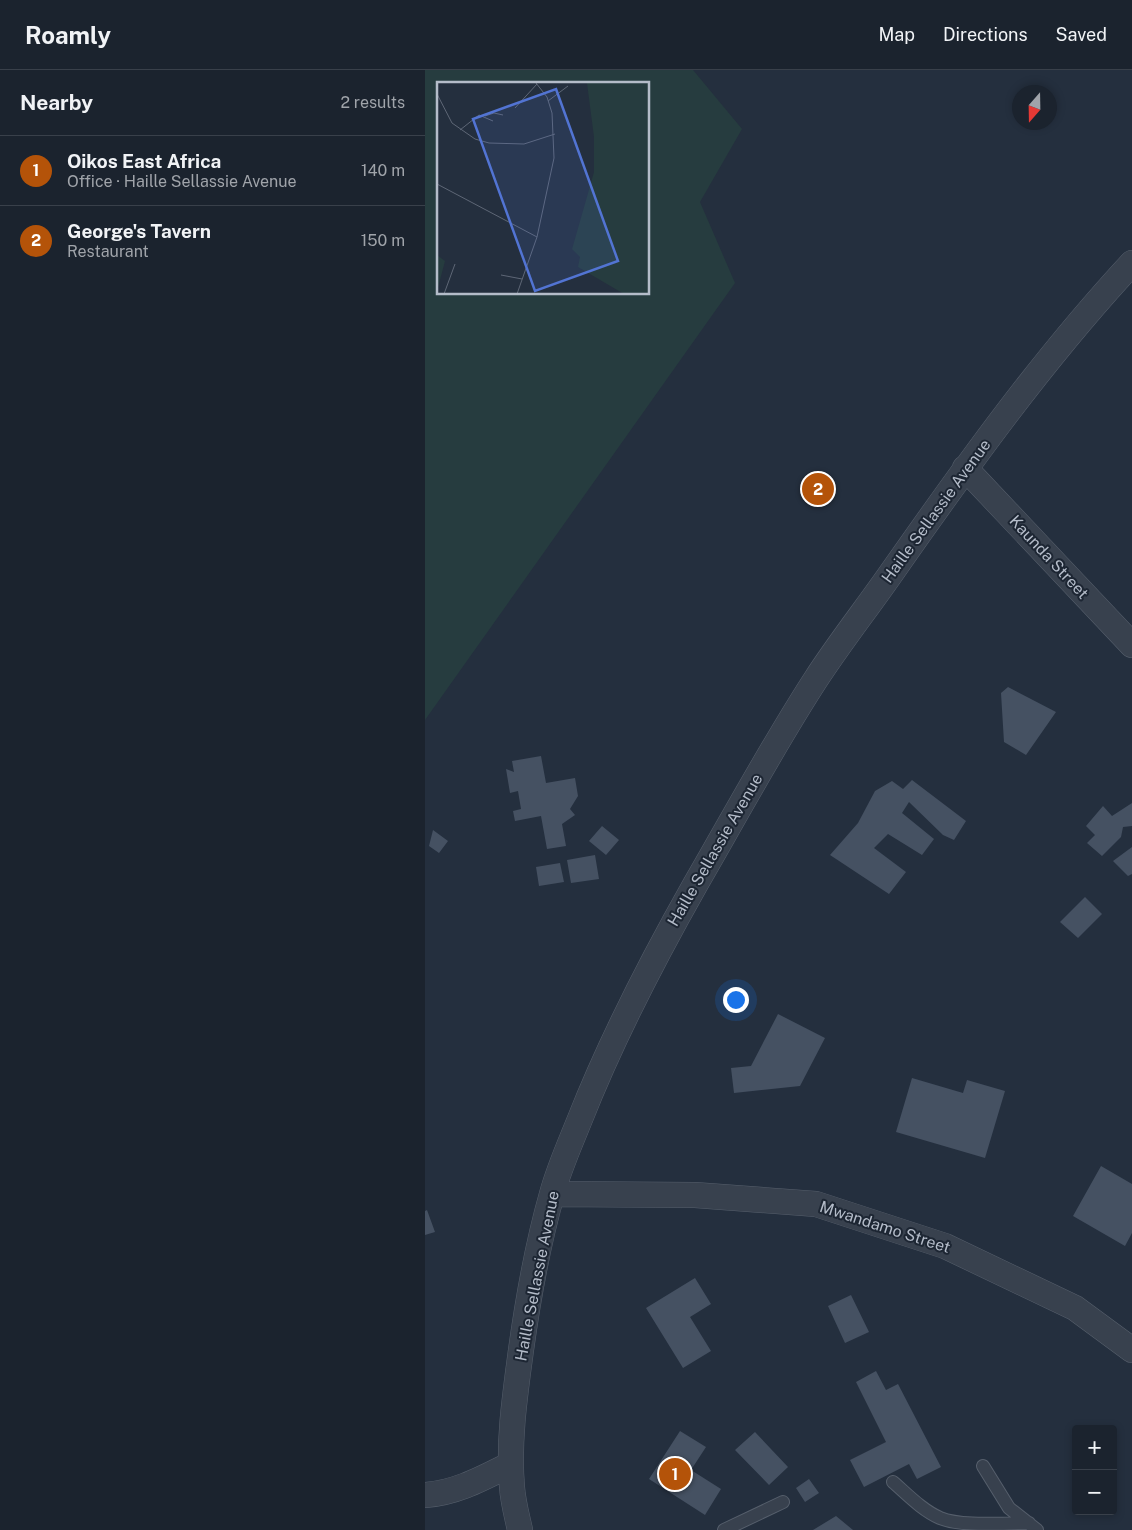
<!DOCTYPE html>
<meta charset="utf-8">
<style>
body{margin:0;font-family:"Public Sans",sans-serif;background:#282f3a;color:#f1f3f6}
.controls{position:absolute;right:15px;bottom:15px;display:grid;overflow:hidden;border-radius:5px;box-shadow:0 2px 8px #0003}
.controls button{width:45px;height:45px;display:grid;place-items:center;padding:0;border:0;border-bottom:1px solid #39404a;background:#1b232e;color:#f1f3f6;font:25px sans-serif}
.compass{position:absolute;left:587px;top:15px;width:45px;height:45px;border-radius:50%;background:#1b232e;box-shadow:0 2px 8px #0003;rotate:200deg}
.you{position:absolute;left:310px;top:929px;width:18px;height:18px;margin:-12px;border:4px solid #fff;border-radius:50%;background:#1a73e8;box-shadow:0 0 0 8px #1a73e833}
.badge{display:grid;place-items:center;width:32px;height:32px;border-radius:50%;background:#b45309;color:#fff;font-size:16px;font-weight:700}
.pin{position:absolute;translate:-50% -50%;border:2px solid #fff;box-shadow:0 1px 5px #0006}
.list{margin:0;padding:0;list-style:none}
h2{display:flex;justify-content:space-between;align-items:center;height:65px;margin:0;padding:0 20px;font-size:21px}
h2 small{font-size:16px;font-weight:400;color:#a0a4aa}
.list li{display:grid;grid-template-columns:32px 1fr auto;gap:15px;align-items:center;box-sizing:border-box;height:70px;padding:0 20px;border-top:1px solid #39404a}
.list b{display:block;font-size:19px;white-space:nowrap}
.list p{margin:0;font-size:16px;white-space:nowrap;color:#a0a4aa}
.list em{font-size:16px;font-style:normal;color:#a0a4aa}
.map{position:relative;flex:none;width:707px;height:1460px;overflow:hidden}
header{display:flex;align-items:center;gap:30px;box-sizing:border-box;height:70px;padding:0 25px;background:#1b232e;border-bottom:1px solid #39404a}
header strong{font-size:24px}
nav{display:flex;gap:28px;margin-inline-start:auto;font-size:18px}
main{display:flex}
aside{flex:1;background:#1b232e}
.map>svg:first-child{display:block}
.green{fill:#263c3f;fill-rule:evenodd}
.building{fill:#455162}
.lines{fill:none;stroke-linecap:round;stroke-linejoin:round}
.service-casing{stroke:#565f6c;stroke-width:14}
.minor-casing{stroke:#565f6c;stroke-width:26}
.service{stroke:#38414e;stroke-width:12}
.minor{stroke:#38414e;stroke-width:25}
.labels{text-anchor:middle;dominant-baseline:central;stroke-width:4;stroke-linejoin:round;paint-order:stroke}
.street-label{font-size:16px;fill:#b4bcc9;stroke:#1d2633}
.inset-road{fill:none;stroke:#5e6776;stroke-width:1}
.view{fill:#5274d3;fill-opacity:0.15;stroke:#5274d3;stroke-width:2.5}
.inset-edge{fill:none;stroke:#b4bcc9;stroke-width:2.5}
</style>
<header>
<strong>Roamly</strong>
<nav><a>Map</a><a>Directions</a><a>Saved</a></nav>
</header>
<main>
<aside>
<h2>Nearby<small>2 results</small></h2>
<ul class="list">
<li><span class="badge">1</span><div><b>Oikos East Africa</b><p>Office · Haille Sellassie Avenue</p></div><em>140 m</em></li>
<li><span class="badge">2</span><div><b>George's Tavern</b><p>Restaurant</p></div><em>150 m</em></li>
</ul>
</aside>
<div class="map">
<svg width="707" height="1460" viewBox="0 0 707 1460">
<rect width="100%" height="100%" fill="#242f3e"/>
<path class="green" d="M0,0H268L317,59L275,132L310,213L0,650ZM14,14H224V224H14Z"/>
<path class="building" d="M583,617L631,642L601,685L579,672L576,623Z
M116,686L121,713L150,708L153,726L145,739L150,745L137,754L141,776L122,779L116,746L90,751L88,741L96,739L93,721L85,723L81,699L89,702L87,691Z
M487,710L541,751L529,770L518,765L484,732L477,743L509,769L497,785L463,764L449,778L481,802L464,824L405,785L433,753L450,721L467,711L478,719Z
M707,733V756L698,757L696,767L677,786L662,773L670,765L661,756L678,736L687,746Z
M177,756L194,770L181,785L164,771Z
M8,760L23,771L14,783L4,776Z
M707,777V804L703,806L688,791Z
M170,785L174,809L146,813L142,790Z
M135,793L139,812L114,816L111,797Z
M660,827L677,844L653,868L635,852Z
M353,944L400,968L375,1016L309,1023L306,998L326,996Z
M487,1008L538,1023L542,1010L580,1021L560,1088L471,1062Z
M676,1096L707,1114V1163L700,1176L648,1146Z
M2,1140L10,1162L0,1165V1141Z
M270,1208L286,1234L265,1247L286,1281L258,1298L221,1238Z
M426,1225L444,1262L420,1273L403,1236Z
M451,1301L461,1320L473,1314L516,1397L492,1409L484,1394L439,1417L425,1390L461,1372L431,1312Z
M255,1361L281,1377L266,1400L296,1419L280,1445L224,1409Z
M330,1362L363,1397L344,1415L310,1380Z
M384,1409L394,1423L380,1432L371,1418Z
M411,1446L428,1460H388Z"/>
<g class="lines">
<defs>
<path id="service" d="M558,1396L584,1438L612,1460
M468,1412C483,1425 497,1440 515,1448C537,1457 578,1453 604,1453
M299,1460L358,1432"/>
<path id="minor" d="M540,398L707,575
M127,1124L270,1125L391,1134L520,1176L650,1238L707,1280
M0,1425C31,1423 58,1408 86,1394
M95,1460C92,1446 88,1432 87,1417C83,1372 90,1325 96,1280C103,1229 113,1173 127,1124C134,1098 145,1074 155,1049C187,968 227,891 270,815C310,746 348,675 391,609C415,572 442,538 467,502C542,395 618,289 707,193"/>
</defs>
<use href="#service" class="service-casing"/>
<use href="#minor" class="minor-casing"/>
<use href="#service" class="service"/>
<use href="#minor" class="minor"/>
</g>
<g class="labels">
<g class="street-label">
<text transform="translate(511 441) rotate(-54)">Haille Sellassie Avenue</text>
<text transform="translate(624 487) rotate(47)">Kaunda Street</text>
<text transform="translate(290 780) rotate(-60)">Haille Sellassie Avenue</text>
<text transform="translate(460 1157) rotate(18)">Mwandamo Street</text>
<text transform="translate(112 1206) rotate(-79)">Haille Sellassie Avenue</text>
</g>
</g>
<g transform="translate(12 12)">
<rect width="212" height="212" fill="#242f3e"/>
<path d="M150,1H212V212H187L141,185L143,175L135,167L157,90V55ZM0,173L8,179L0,209Z" fill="#263c3f"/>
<path class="inset-road" d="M0,12L15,41L38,57L52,61L87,62L118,52M111,19L131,4M78,26L100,2M48,34L57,31L66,33M23,48L42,33L56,39M0,102L100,155M64,193L85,197M7,212L18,182M80,212L100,155L117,76L115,31L110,15L99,1"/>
<path class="view" d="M119,7L181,179L98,209L36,37Z"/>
<rect width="212" height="212" class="inset-edge"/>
</g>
</svg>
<div class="controls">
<button>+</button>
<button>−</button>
</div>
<svg class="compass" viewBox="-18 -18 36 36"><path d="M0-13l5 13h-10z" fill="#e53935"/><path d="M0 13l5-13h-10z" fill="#a0a4aa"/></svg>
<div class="you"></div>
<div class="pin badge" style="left:250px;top:1404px">1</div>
<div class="pin badge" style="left:393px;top:419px">2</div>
</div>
</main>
